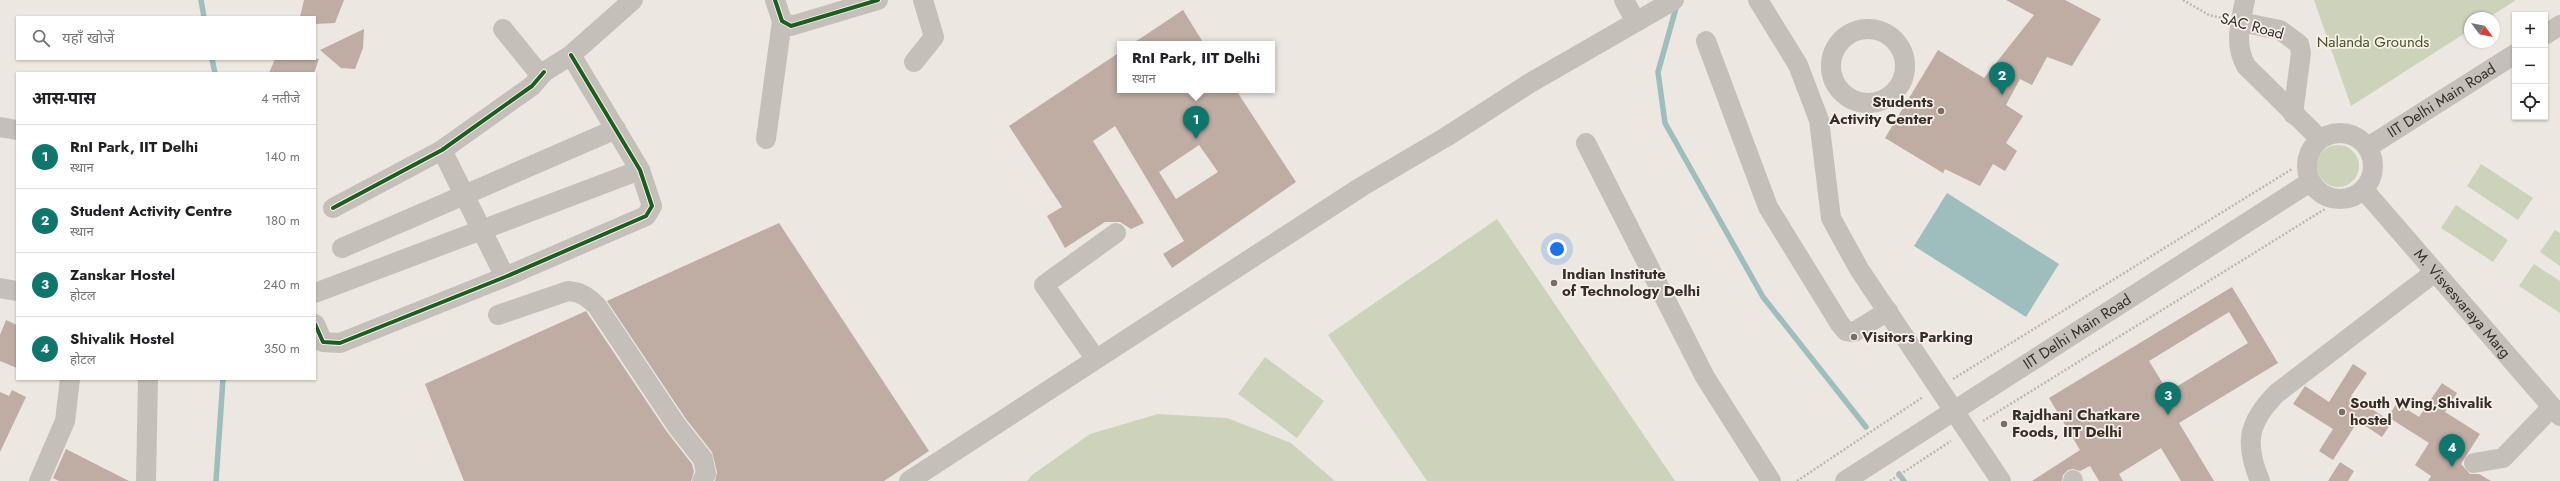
<!DOCTYPE html>
<html lang="hi">
<meta charset="utf-8">
<style>
body{margin:0;font-family:Jost,"Noto Sans Devanagari",sans-serif;background:#f6f6f6;color:#202124}
.controls{position:absolute;right:12px;top:12px;display:grid;overflow:hidden;border-radius:0px;box-shadow:0 1px 3px #0004}
.controls button{width:36px;height:36px;display:grid;place-items:center;padding:0;border:0;border-bottom:1px solid #e0e0e0;background:#fff;color:#202124;font:20px sans-serif}
.compass{position:absolute;left:2464px;top:12px;width:36px;height:36px;border-radius:50%;background:#fff;box-shadow:0 1px 3px #0004;rotate:122deg}
.you{position:absolute;left:1557px;top:249px;width:14px;height:14px;margin:-10px;border:3px solid #fff;border-radius:50%;background:#1a73e8;box-shadow:0 0 0 6px #1a73e833}
.badge{display:grid;place-items:center;width:26px;height:26px;border-radius:50%;background:#0f766e;color:#fff;font-size:13px;font-weight:700}
.pin{position:absolute;translate:-50% -33px;filter:drop-shadow(0 1px 2px #0008)}
.pin::after{content:'';position:absolute;top:21px;width:14px;height:12px;background:inherit;clip-path:polygon(0 0,100% 0,50% 100%)}
.popup{position:absolute;left:1117px;top:41px;width:158px;height:52px;box-sizing:border-box;display:grid;place-content:center;border-radius:0px;background:#fff;filter:drop-shadow(0 1px 3px #0005);font-size:13px;white-space:nowrap;color:#757577}
.popup b{font-size:15px;color:#202124}
.popup::after{content:'';position:absolute;left:50%;top:100%;margin-left:-8px;border:8px solid transparent;border-top-color:#fff}
.list{margin:0;padding:0;list-style:none}
h2{display:flex;justify-content:space-between;align-items:center;height:52px;margin:0;padding:0 16px;font-size:17px}
h2 small{font-size:13px;font-weight:400;color:#757577}
.list li{display:grid;grid-template-columns:26px 1fr auto;gap:12px;align-items:center;box-sizing:border-box;height:64px;padding:0 16px;border-top:1px solid #e0e0e0}
.list b{display:block;font-size:15px;white-space:nowrap}
.list p{margin:0;font-size:13px;white-space:nowrap;color:#757577}
.list em{font-size:13px;font-style:normal;color:#757577}
.icon{flex:none;width:22px;height:22px;fill:none;stroke:currentColor;stroke-width:2;stroke-linecap:round;stroke-linejoin:round}
.map{position:relative;flex:none;width:2560px;height:481px;overflow:hidden}
.search{position:absolute;background:#fff;box-shadow:0 1px 3px #0004;left:16px;top:16px;width:300px;height:44px;display:flex;align-items:center;gap:10px;box-sizing:border-box;padding:0 14px;border-radius:0px;color:#757577;font-size:15px}
.panel{position:absolute;background:#fff;box-shadow:0 1px 3px #0004;left:16px;top:72px;width:300px;height:308px;border-radius:0px}
.map>svg:first-child{display:block}
.green{fill:#cdd2bb}
.water{fill:#9ebdbd}
.lines{fill:none;stroke-linecap:round;stroke-linejoin:round}
.stream{stroke:#9ebdbd;stroke-width:5.5}
.building{fill:#bfaca3;fill-rule:evenodd}
.path{stroke:#beb8b3;stroke-width:2.5;stroke-dasharray:2 2;stroke-linecap:butt}
.minor{stroke:#c5bfba;stroke-width:20}
.cycleway-casing{stroke:#f9f1e8;stroke-width:6}
.cycleway{stroke:#1b5e20;stroke-width:4}
.poi-dot{fill:#766e69;stroke:#f9f1e8;stroke-width:1.5}
.labels{text-anchor:middle;dominant-baseline:central;stroke-width:3.5;stroke-linejoin:round;paint-order:stroke}
.street-label{font-size:15px;fill:#362d28;stroke:#f9f1e8}
.park-label{font-size:15px;fill:#45532d;stroke:#f9f1e8}
.poi-label{font-size:15px;font-weight:bold;fill:#362d28;stroke:#f9f1e8;text-anchor:start}
</style>
<div class="map">
<svg width="2560" height="481" viewBox="0 0 2560 481">
<rect width="100%" height="100%" fill="#ece7e1"/>
<path class="green" d="M2314,0H2516L2488,18H2470V30L2351,106Z
M2317 166a21 21 0 1 1 42 0a21 21 0 1 1-42 0Z
M2481,164L2533,198L2518,220L2467,186Z
M2456,205L2508,240L2493,262L2441,228Z
M1497,219L1675,481H1427L1328,335Z
M2555,230L2560,233V266L2540,252Z
M2534,264L2560,281V313L2519,286Z
M1265,357L1324,401L1297,438L1238,394Z
M1158,414L1227,418L1291,443L1335,481H1027L1032,475L1090,434Z"/>
<path class="water" d="M1947,193L2059,264L2026,317L1914,246Z"/>
<g class="lines">
<path class="stream" d="M201,0L204,17
M1676,8L1658,72L1665,123L1763,297L1866,427
M212,59L215,73
M1899,474L1904,481
M216,481L223,379"/>
</g>
<path class="building" d="M304,0H344L335,23L315,24V17H300Z
M2006,0H2065L2101,19L2072,66L2047,57L2032,85L2020,79L2006,105L2023,116L2006,143L2017,151L2005,171L1993,164L1980,186L1945,169L1943,173L1885,138L1938,50L1984,78L2034,15Z
M1183,10L1204,44H1132Z
M364,29L363,48L355,69L341,68L320,50Z
M1120,52V90H1236L1296,182L1172,268L1163,254L1184,241L1115,126L1093,141L1144,223L1131,229L1120,222H1105L1065,248L1047,216L1062,207L1009,126ZM1199,145L1218,172L1176,199L1159,172Z
M275,59H319L314,73H269Z
M779,223L929,451L884,481H715L717,472L712,452L686,419L607,301Z
M2232,287L2278,363L2179,423L2214,481H2181L2161,448L2119,474L2123,481H2099L2090,466L2080,471L2073,469L2068,470L2063,475L2062,481H2032L2080,450L2049,398ZM2229,312L2248,343L2168,392L2149,361Z
M586,311L667,432L692,464L694,472L691,481H464L425,384Z
M6,320L17,325V368L0,361V335Z
M2353,364L2367,373L2351,396L2392,422L2382,437L2358,421L2333,460L2319,451L2333,429L2293,404L2305,386L2329,402Z
M2442,383L2457,393L2445,412L2480,434L2461,464L2470,474H2479L2491,481H2428L2431,476L2415,465L2429,443L2388,417L2397,403L2419,417Z
M12,390L26,397L0,452V392L9,396Z
M66,449L129,481H59L53,478Z
M2340,462L2354,471L2348,481H2328Z"/>
<g class="lines">
<path class="path" d="M2183,0L2209,15L2222,18
M1953,379L2292,169
M1983,421L2325,209
M1797,481L1923,397
M1890,481L1951,441"/>
<g class="minor">
<path d="M775,0L782,21L791,26L878,0"/>
<path d="M1624,0L1635,20"/>
<path d="M1758,0L1798,65L1819,120L1831,218L1859,269L2001,481"/>
<path d="M2245,0C2240,24 2234,44 2246,66L2320,139"/>
<path d="M2240,22L2280,30L2299,44L2301,53L2293,114"/>
<path d="M503,29L537,71L544,72L571,55L633,0"/>
<circle cx="1868" cy="66" r="37"/>
<path d="M2545,35L2560,25"/>
<path d="M1706,41L1768,207L1840,324L1846,331L1854,332L1888,311"/>
<path d="M914,62L934,37L923,0"/>
<path d="M0,127L17,130"/>
<circle cx="2340" cy="166" r="33"/>
<path d="M766,139L782,21"/>
<path d="M1586,143L1705,377L1771,481"/>
<path id="s1" d="M2368,147L2515,54"/>
<path d="M442,150L505,277"/>
<path id="s2" d="M2364,190L2560,416"/>
<path d="M333,208L442,150L532,86L544,72"/>
<path d="M342,248L616,129"/>
<path d="M0,288L17,291"/>
<path d="M315,293L640,170"/>
<path d="M498,315L568,291C581,292 588,297 597,306L677,426L703,459L706,474L702,481"/>
<path d="M315,324L323,342L340,343L505,277L646,216L652,206L640,170L571,55"/>
<path d="M1095,358L1044,285L1116,233"/>
<path d="M2474,463L2503,458L2552,407"/>
<path d="M39,481L65,421L70,379"/>
<path d="M146,481L148,379"/>
<path d="M909,481L1361,187L1446,137L1530,83L1674,0"/>
<path id="s3" d="M1845,481L2310,182"/>
<path d="M2073,481V480"/>
<path d="M2260,481C2244,443 2248,422 2277,393L2435,272"/>
</g>
<defs>
<path id="cycleway" d="M775,0L782,21L791,26L878,0
M333,208L442,150L532,86L544,72
M315,324L323,342L340,343L505,277L646,216L652,206L640,170L571,55"/>
</defs>
<use href="#cycleway" class="cycleway-casing"/>
<use href="#cycleway" class="cycleway"/>
</g>
<g class="poi-dot">
<circle cx="1941" cy="111" r="4"/>
<circle cx="1554" cy="283" r="4"/>
<circle cx="1854" cy="337" r="4"/>
<circle cx="2342" cy="412" r="4"/>
<circle cx="2004" cy="424" r="4"/>
</g>
<g class="labels">
<g class="street-label">
<text transform="translate(2252 26) rotate(15)">SAC Road</text>
<text stroke="none"><textPath href="#s1" startOffset="87">IIT Delhi Main Road</textPath></text>
<text stroke="none"><textPath href="#s2" startOffset="150">M. Visvesvaraya Marg</textPath></text>
<text stroke="none"><textPath href="#s3" startOffset="276">IIT Delhi Main Road</textPath></text>
</g>
<g class="park-label">
<text x="2373" y="42">Nalanda Grounds</text>
</g>
<g class="poi-label">
<text x="1933" y="102" text-anchor="end">Students<tspan x="1933" dy="17">Activity Center</tspan></text>
<text x="1562" y="274">Indian Institute<tspan x="1562" dy="17">of Technology Delhi</tspan></text>
<text x="1862" y="337">Visitors Parking</text>
<text x="2350" y="403">South Wing,Shivalik<tspan x="2350" dy="17">hostel</tspan></text>
<text x="2012" y="415">Rajdhani Chatkare<tspan x="2012" dy="17">Foods, IIT Delhi</tspan></text>
</g>
</g>
</svg>
<div class="controls">
<button>+</button>
<button>−</button>
<button><svg class="icon" aria-label="locate" viewBox="0 0 24 24"><circle cx="12" cy="12" r="6"/><path d="M12 2v4M12 18v4M2 12h4M18 12h4"/></svg></button>
</div>
<svg class="compass" viewBox="-18 -18 36 36"><path d="M0-13l5 13h-10z" fill="#e53935"/><path d="M0 13l5-13h-10z" fill="#757577"/></svg>
<div class="you"></div>
<div class="pin badge" style="left:1196px;top:139px">1</div>
<div class="popup"><b>RnI Park, IIT Delhi</b>स्थान</div>
<div class="pin badge" style="left:2002px;top:95px">2</div>
<div class="pin badge" style="left:2168px;top:415px">3</div>
<div class="pin badge" style="left:2452px;top:467px">4</div>
<div class="search"><svg class="icon" aria-label="search" viewBox="0 0 24 24"><circle cx="10" cy="10" r="6"/><path d="M15 15l6 6"/></svg>यहाँ खोजें</div>
<section class="panel">
<h2>आस-पास<small>4 नतीजे</small></h2>
<ul class="list">
<li><span class="badge">1</span><div><b>RnI Park, IIT Delhi</b><p>स्थान</p></div><em>140 m</em></li>
<li><span class="badge">2</span><div><b>Student Activity Centre</b><p>स्थान</p></div><em>180 m</em></li>
<li><span class="badge">3</span><div><b>Zanskar Hostel</b><p>होटल</p></div><em>240 m</em></li>
<li><span class="badge">4</span><div><b>Shivalik Hostel</b><p>होटल</p></div><em>350 m</em></li>
</ul>
</section>
</div>
